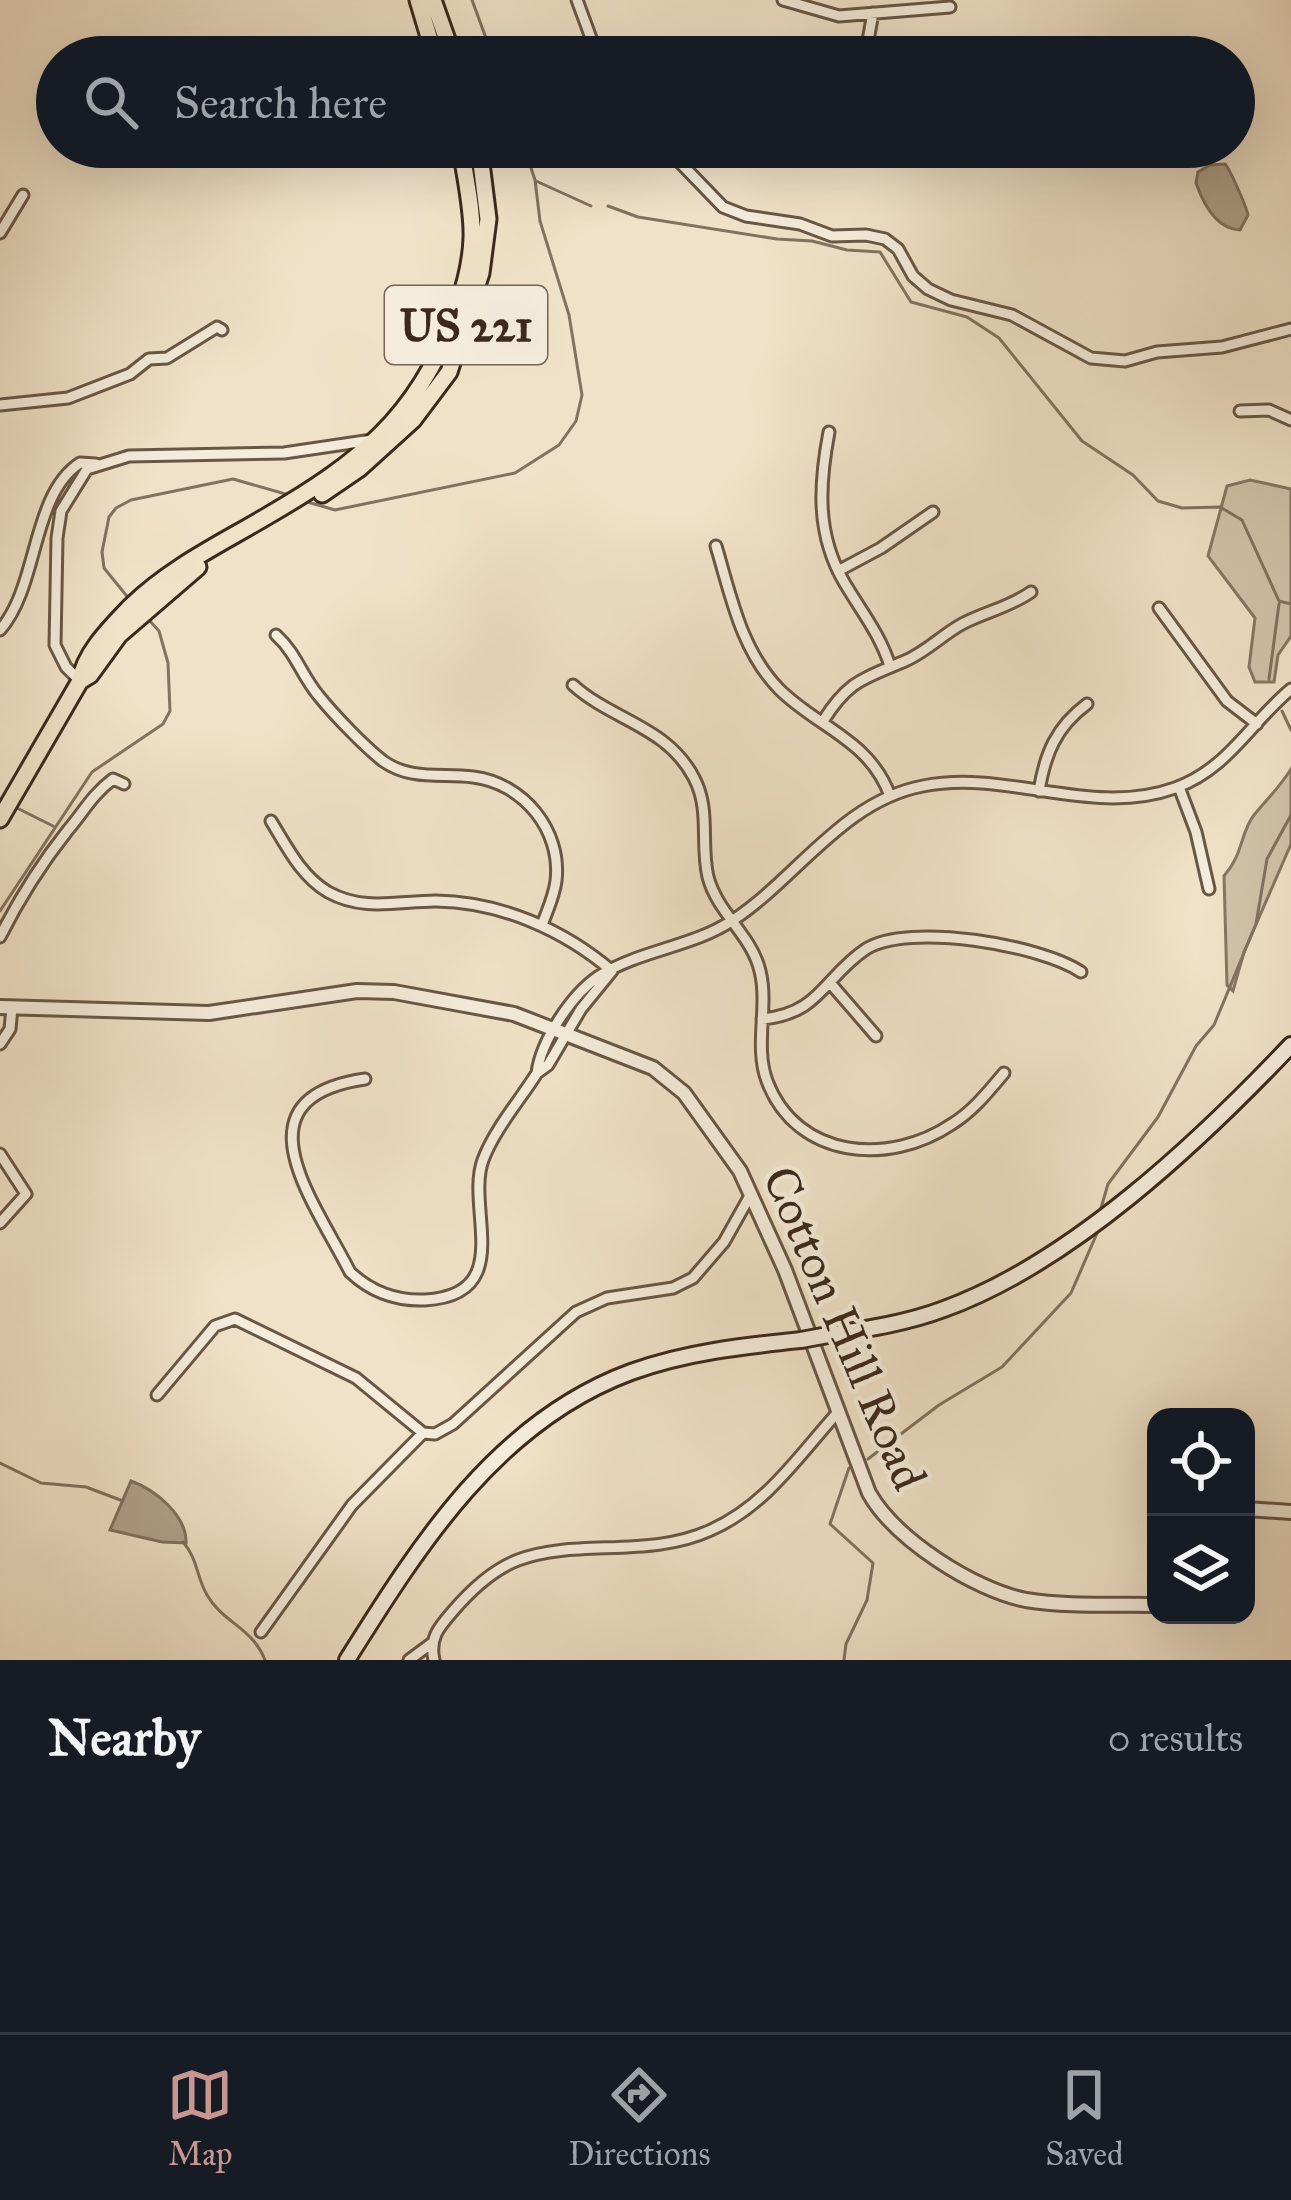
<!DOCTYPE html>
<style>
body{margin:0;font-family:"IM FELL Great Primer",serif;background:#242831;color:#f1f3f6}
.controls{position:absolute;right:36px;bottom:36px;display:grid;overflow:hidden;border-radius:24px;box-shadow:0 12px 48px #0002}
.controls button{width:108px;height:108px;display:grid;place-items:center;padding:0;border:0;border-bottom:3px solid #363941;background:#171b24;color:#f1f3f6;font:60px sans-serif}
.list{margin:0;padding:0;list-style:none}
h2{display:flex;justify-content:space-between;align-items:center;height:156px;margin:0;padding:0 48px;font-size:51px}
h2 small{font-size:39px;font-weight:400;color:#9ea1a6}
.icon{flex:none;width:66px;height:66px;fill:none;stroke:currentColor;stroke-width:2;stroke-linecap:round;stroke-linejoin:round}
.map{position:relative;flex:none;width:1291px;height:1660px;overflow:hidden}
.search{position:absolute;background:#171b24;box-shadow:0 12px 48px #0002;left:36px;right:36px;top:36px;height:132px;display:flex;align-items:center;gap:30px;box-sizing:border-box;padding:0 42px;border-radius:66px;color:#9ea1a6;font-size:45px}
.sheet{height:372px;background:#171b24}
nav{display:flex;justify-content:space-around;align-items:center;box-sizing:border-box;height:168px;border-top:3px solid #363941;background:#171b24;font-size:33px;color:#9ea1a6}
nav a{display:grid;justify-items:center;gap:6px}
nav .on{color:#c59692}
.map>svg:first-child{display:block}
.green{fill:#d1c3aa;stroke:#867662;stroke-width:3}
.water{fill:#b2a38d;stroke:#82725f;stroke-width:3}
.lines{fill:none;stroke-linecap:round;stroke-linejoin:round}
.stream{stroke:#82725f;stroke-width:3}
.minor-casing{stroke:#685746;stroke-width:15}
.tertiary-casing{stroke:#685746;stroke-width:18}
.secondary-casing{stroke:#3b291a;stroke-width:20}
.primary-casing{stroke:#3b291a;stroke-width:21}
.minor{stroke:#f5ecdb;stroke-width:9}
.tertiary{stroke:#f5ecdb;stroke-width:12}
.secondary{stroke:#f5ecdb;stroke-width:14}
.primary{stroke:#f0e2c8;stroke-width:15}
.secondary-bridge-casing{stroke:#3b291a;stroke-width:20;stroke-linecap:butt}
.secondary-bridge{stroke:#f5ecdb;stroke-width:14}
.labels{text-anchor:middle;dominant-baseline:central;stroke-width:9;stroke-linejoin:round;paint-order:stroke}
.shield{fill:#f5ecdb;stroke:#736454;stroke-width:3}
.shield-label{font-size:45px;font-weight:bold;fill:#3b291a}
.street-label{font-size:48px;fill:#3b291a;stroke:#f5ecdb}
</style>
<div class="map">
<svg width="1291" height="1660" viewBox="0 0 1291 1660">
<rect width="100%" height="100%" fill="#f0e2c8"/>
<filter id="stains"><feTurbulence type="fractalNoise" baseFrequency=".00167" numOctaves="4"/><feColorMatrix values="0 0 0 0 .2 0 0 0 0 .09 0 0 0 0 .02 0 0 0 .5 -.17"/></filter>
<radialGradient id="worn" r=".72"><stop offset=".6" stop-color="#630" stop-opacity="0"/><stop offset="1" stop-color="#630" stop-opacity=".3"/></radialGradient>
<path class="green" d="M1250,480L1291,489V636L1278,655L1274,682H1255L1249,667L1255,618L1208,556L1227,486Z
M1291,769V844L1244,952L1233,991L1227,985L1224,876C1244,853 1240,833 1254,815C1267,799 1280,787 1291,769Z"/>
<path class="water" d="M1225,164C1230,169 1246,206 1248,215L1240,230C1216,229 1203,203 1196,183L1198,172L1210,165Z
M131,1481C156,1490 187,1516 186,1543L162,1542L110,1530Z"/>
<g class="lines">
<path class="stream" d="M472,0L493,57
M536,181L591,206
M608,206L638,217L777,239L812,241L847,250L880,252L911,302L967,317L999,338L1082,441L1133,475L1158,501L1182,508L1220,507L1242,520L1279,601L1291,604
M304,501L335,510L515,473L559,445L576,421L582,395L569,315L540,221L535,180L524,147
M130,600L104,568L102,552L109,517L116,508L131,500L233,479L289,495
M1269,679L1279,604
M1282,711L1291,730
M13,806L53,826
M0,911L92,772L163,724L170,711L168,663L159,631L149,620
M1101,1208L1108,1184L1158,1117L1196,1046L1214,1025L1256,924L1267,859L1291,815
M868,1459L939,1405L1002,1367L1071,1293L1101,1224
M0,1463L41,1483L86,1487L123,1501
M183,1542C198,1559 196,1576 207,1595C223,1623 252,1627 265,1660
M844,1660L846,1644L867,1600L873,1563L830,1524L849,1468"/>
<defs>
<path id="minor" d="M577,0L598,57
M783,0L839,16L950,7
M865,57L873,13
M665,147L723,207L746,216L800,224L832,236L866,235L885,239L898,249L913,276L928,289L951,300L1012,315L1091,358L1125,361L1157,352L1222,347L1291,329
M0,233L23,195
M0,405L68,398L130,374L149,359L167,358L217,327L222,330
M1240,411L1269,410L1291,420
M829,432C819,485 816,534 844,582C861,611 880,634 890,666
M716,546C731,596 741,650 779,689C818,728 870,740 890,796
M838,571L881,548L933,512
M1159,608L1227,701L1257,724
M0,630C39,586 31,495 80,463L96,464
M276,635C296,653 302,676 318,695C334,715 364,746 383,761C411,781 442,773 473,777C523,783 562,830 556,881C554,897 547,911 542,925
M80,681L66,667L55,645L57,538L61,511L87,469L129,456L284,453L372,440
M573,685C613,721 667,726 694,778C711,810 700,843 708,877C717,911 747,932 758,964C771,1002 753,1043 767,1081C797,1160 890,1166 952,1124C973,1111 988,1092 1004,1073
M823,721C849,680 863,679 905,661C926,652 942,635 962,624C985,612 1010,607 1031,592
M1179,787L1196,832L1209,889
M1039,791C1045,754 1056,727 1087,704
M271,821C287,847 301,876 328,892C364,912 398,901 436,901C501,902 564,930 612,971
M0,937C20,897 41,864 68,830C84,811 93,794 113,779L124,784
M831,984L876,1036
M762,1019C820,1014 824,977 866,949C908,922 1041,945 1081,972
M0,1044L10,1029L12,1008
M537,1073C541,1041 571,995 599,976C640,950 693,947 733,920C797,878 843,801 923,786C1008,769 1091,818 1175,788C1228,769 1250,723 1291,689
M365,1079C233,1098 314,1201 350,1272C371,1292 396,1301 425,1300C517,1295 465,1208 483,1160C494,1130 520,1100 537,1073L548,1065L581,1009L612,971
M0,1154L26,1194L0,1223
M157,1395L215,1326L235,1319L356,1378L423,1433
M261,1632L352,1505L423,1433L435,1434L453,1424L576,1312L607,1298L673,1288L693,1278L724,1242L751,1194
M409,1660L432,1643
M434,1660C429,1638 439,1627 453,1611C471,1590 492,1570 518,1560C577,1538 648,1559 711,1530C767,1505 799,1455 839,1411"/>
<path id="tertiary" d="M0,1007L209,1013L357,991L394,992L514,1014L653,1068L684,1093L740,1171L785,1270L869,1493C895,1539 974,1590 1026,1600C1068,1607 1114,1604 1156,1605
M1246,1509L1291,1512"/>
<path id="secondary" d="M828,1335C867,1329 907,1323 944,1309C1071,1263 1199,1142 1291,1045
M347,1660C420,1544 496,1422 631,1372C686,1352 744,1346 801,1340"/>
<path id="primary" d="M418,0L435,57
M433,0L453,57
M322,494L360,468L413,420L449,372L481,273L488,219L479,147
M80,681L90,675L119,635L198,567
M0,819L80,681C85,652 111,627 131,606C171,567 222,543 269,515C357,464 417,417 453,319C463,292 471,267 472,238C473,208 465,177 461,147"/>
</defs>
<use href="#minor" class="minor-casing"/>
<use href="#tertiary" class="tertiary-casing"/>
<use href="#secondary" class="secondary-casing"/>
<use href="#primary" class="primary-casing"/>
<use href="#minor" class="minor"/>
<use href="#tertiary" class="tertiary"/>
<use href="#secondary" class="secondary"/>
<use href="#primary" class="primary"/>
<defs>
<path id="secondary-bridge" d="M801,1340L828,1335"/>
</defs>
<use href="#secondary-bridge" class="secondary-bridge-casing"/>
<use href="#secondary-bridge" class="secondary-bridge"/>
</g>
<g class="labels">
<rect class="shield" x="385" y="286" width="162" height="78" rx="9"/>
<g class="shield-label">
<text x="466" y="325">US 221</text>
</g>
<g class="street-label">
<text transform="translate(845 1328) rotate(67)">Cotton Hill Road</text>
</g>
</g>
<rect width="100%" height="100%" filter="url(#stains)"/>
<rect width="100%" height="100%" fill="url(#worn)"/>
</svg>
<div class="controls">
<button><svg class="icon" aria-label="locate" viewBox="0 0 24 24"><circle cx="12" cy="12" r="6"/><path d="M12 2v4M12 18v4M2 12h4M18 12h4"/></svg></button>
<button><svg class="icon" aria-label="layers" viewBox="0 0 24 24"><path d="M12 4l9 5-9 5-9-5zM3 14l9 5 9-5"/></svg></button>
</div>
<div class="search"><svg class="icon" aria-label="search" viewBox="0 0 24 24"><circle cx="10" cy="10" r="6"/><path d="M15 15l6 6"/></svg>Search here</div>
</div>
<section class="sheet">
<h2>Nearby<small>0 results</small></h2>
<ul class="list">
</ul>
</section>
<nav>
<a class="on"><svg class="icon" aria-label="map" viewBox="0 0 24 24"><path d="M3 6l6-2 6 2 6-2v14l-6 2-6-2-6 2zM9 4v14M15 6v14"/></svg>Map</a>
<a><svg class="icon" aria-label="directions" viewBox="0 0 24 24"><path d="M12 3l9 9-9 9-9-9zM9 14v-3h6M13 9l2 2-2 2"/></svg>Directions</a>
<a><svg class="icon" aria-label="saved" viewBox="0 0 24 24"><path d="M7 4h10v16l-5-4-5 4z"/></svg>Saved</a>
</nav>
